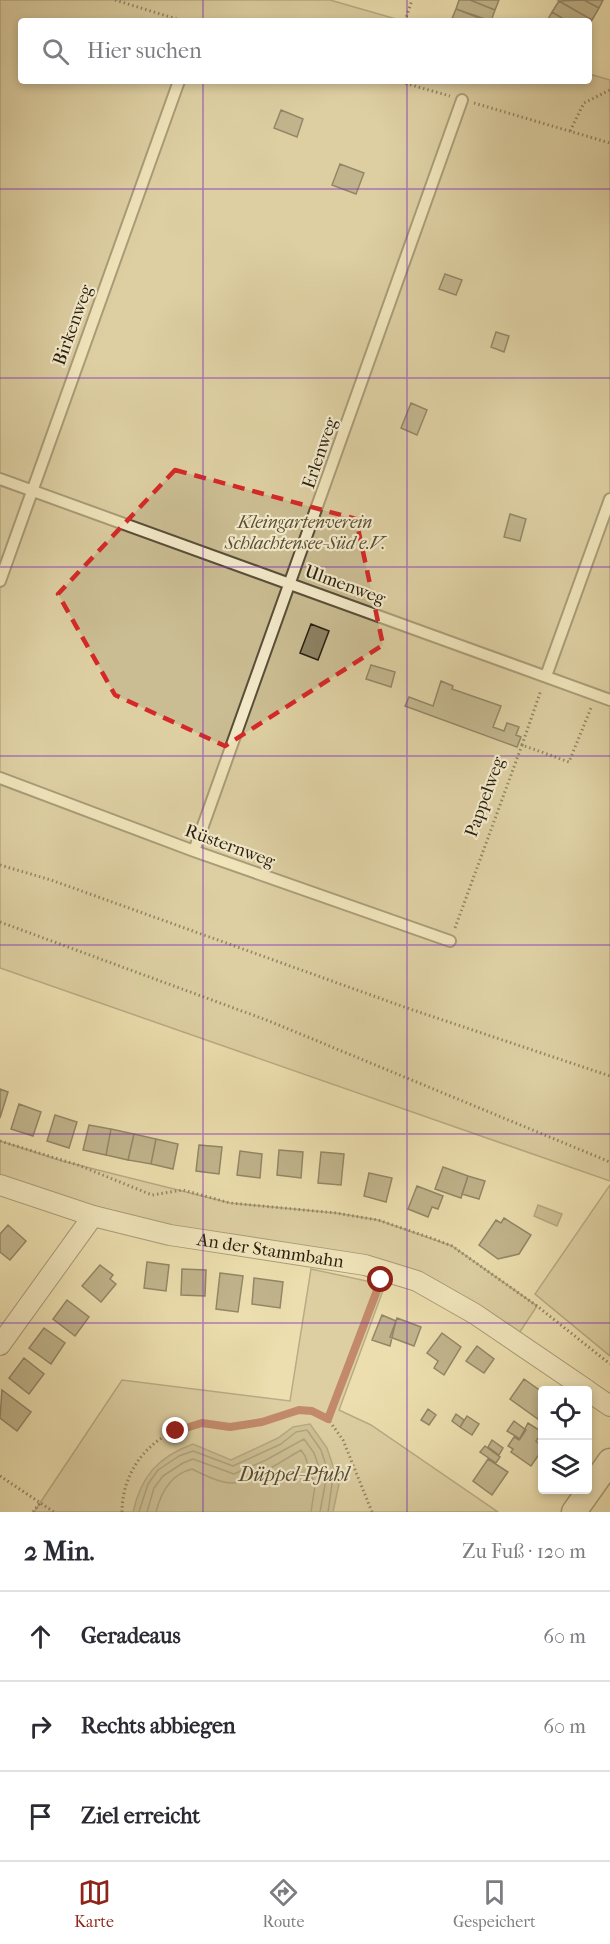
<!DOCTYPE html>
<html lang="de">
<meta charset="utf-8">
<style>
body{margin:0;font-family:"IM FELL French Canon",serif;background:#f7f7f7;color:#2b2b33}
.controls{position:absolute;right:18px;bottom:18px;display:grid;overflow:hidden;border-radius:6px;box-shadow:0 3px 9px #0003}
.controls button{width:54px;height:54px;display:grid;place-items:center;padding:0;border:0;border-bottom:2px solid #e1e1e2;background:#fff;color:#2b2b33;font:30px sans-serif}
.stop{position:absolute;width:18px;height:18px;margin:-14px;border:4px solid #8f2418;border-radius:50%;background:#fff}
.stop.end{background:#8f2418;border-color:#fff;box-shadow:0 2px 6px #0008}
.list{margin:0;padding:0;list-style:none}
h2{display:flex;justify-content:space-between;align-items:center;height:78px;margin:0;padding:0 24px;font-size:26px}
h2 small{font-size:20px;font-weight:400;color:#7c7c81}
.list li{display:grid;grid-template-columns:39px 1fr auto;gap:18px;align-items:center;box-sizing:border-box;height:90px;padding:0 24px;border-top:2px solid #e1e1e2}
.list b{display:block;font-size:22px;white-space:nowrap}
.list em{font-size:20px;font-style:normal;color:#7c7c81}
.icon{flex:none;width:33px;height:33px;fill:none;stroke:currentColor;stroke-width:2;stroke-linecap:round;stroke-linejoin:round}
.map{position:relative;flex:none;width:610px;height:1512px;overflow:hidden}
.search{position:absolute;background:#fff;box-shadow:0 3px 9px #0003;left:18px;right:18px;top:18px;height:66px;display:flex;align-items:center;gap:15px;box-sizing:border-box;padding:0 21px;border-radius:6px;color:#7c7c81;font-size:22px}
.sheet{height:348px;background:#fff}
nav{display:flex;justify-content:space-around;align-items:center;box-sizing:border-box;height:84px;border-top:2px solid #e1e1e2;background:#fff;font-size:16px;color:#7c7c81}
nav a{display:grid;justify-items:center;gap:3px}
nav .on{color:#8f2418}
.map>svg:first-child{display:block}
.green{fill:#cbbd93;stroke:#796e52;stroke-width:1.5}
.water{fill:#a99d79;stroke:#756a4f;stroke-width:1.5}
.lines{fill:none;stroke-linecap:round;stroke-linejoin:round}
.shore{stroke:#685e45;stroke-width:1.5}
.building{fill:#8d8263;stroke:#271e11;stroke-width:1.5}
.service-casing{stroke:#584e38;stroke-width:14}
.minor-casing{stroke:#584e38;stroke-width:22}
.tertiary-casing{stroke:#584e38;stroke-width:27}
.path{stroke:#271e11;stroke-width:3;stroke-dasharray:1.5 3;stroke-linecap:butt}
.service{stroke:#f3eaca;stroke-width:10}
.minor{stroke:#f3eaca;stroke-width:20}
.tertiary{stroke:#f3eaca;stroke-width:24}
.route{stroke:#8f2418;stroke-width:8}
.marked{fill:none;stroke:#d62828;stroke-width:4.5;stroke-dasharray:12 8;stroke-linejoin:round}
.grid{fill:none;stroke:#7b2cbf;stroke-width:1.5;stroke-opacity:0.55}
.labels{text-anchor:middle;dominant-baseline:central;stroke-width:4.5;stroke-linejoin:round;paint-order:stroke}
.street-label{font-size:18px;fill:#271e11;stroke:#f3eaca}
.park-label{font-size:18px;font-style:italic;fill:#584e38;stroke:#f3eaca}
.water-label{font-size:20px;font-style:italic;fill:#544a35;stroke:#f3eaca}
</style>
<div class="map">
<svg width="610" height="1512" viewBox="0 0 610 1512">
<rect width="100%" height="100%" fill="#ecdeae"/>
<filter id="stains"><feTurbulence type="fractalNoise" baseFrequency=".00333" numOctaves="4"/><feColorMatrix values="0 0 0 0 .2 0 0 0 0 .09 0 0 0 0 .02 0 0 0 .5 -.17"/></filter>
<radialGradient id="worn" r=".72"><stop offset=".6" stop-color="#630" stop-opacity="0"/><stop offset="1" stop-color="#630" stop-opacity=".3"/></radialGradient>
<path class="green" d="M0,0H330L403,21H21V81H589V74L610,80V1181L0,968Z
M0,1141L62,1161L230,1203L336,1213L378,1220L452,1246L537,1306L514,1341L417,1281L203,1241L0,1187Z
M610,1185V1356L535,1294Z
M311,1269L385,1285L339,1410L371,1425L498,1512H34L122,1380L290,1401Z"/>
<path class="water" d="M538,1205L562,1214L557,1226L534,1216Z
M310,1424L327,1448L339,1484L333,1512H133C141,1476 158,1457 193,1444L231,1460L278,1438L293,1427Z"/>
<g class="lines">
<path class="shore" d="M139,1512L148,1484L158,1470L179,1456L193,1451L233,1466L281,1444L296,1432L307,1430L321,1450L332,1484L328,1512
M147,1512L154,1488L163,1476L183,1463L193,1459L234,1474L266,1460L304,1439L314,1453L325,1485L320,1512
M156,1512C161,1492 171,1474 192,1469C204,1475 220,1483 232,1483C253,1482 283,1460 301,1450L305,1456L315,1486L311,1512"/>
</g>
<path class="building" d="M459,0H470L495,10L491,21L456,9Z
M470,0H499L495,10Z
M584,0H603L599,8Z
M584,0L599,8L592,20L559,1Z
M559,1L592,20L589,25V21H567L552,12Z
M456,9L487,21H451Z
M552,12L567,21H547Z
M281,110L303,119L297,137L274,128Z
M340,164L364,173L356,194L332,185Z
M445,274L462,280L456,295L439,289Z
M496,332L509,336L504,352L491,347Z
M411,403L427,410L417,435L401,428Z
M510,514L526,519L520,541L504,537Z
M311,624L329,631L318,660L300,653Z
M371,665L395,672L391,687L366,679Z
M441,681L453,686L452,689L501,706L493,727L504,731L507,723L519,727L516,735L521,737L517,747L405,706L409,697L433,706Z
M0,1089L8,1092L0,1118Z
M19,1104L41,1112L33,1136L11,1129Z
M55,1115L77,1122L69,1148L47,1141Z
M89,1125L111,1129L106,1155L83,1150Z
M111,1129L134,1134L128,1160L106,1155Z
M134,1134L156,1139L151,1164L128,1160Z
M156,1139L178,1144L173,1169L151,1164Z
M199,1145L222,1147L219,1174L196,1171Z
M279,1150L303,1152L301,1178L277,1175Z
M240,1151L262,1154L260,1178L237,1175Z
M321,1152L344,1154L341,1185L318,1183Z
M443,1167L468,1176L461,1198L435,1189Z
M369,1173L392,1178L386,1202L364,1196Z
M468,1176L485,1181L479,1199L462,1194Z
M417,1186L443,1196L438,1209L432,1207L428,1217L408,1209Z
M504,1218L531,1235L519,1254L498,1259L479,1245L496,1220L501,1223Z
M8,1225L26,1241L10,1260L0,1252V1234Z
M147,1262L169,1265L166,1291L144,1288Z
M100,1265L113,1275L110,1279L116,1284L101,1302L82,1286Z
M182,1269L206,1270L205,1296L181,1295Z
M220,1273L243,1276L238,1312L216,1309Z
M254,1278L283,1282L280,1308L252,1304Z
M67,1300L89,1317L75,1336L53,1319Z
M382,1315L396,1321L390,1346L372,1340Z
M397,1318L421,1327L414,1346L390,1337Z
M44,1328L65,1343L51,1364L29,1348Z
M442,1333L461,1347L444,1375L434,1368L438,1361L427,1353Z
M477,1346L494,1359L484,1373L466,1361Z
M24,1358L44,1374L29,1394L9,1378Z
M524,1379L542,1392V1422L510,1399Z
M2,1390L31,1412L17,1431L0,1418Z
M428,1409L436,1415L429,1425L421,1420Z
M456,1414L464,1420L460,1427L452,1421Z
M467,1416L479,1424L472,1435L460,1427Z
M514,1421L526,1430L520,1439L507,1431Z
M528,1423L542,1432L536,1441L542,1446V1450L531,1466L511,1452L513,1449L508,1446L514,1437L519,1440Z
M492,1440L503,1448L499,1455L488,1447Z
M485,1446L500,1457L496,1463L480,1452Z
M488,1459L508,1472L492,1495L473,1481Z"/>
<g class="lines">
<defs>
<path id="service" d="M0,479L610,700
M0,581L179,81
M546,676L610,499
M0,778L194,851L450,941
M194,851L462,100"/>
<g id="minor">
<path id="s1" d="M0,1185L93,1216L170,1235L365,1265L417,1281L475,1314L587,1390"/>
<path d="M0,1345L93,1216"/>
<path d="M588,1391L610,1406"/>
</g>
<path id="tertiary" d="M574,1512L610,1461"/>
</defs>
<use href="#service" class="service-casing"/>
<use href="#minor" class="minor-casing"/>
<use href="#tertiary" class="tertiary-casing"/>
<path class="path" d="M115,0L183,21
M405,21L412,0
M397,81L450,96
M474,103L610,143
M570,131L584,103L610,90
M522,745L541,690
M0,865L51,880L407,1008L610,1076
M0,922L269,1021L610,1162
M455,928L522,745L569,762L591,708
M0,1141L78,1165L152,1195L183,1190L230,1203L336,1213L378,1220L434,1239L452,1246L537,1306L610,1364
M0,1476L54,1512
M33,1512L40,1503
M122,1512C122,1467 155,1430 199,1424C208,1422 218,1426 227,1427C234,1427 242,1425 249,1424C283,1419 294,1401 328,1419
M372,1512L343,1440L328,1419L378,1288"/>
<use href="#service" class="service"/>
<use href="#minor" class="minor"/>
<use href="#tertiary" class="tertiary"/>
</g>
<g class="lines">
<path class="route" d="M176,1431L202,1423L230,1427L262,1422L299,1410L312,1411L328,1419L381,1280"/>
</g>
<path d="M0 0H610V1512H0ZM175,470L356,519L383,645L225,746L115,695L58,594Z" fill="#ecdeae" fill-opacity=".55" fill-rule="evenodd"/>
<path class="marked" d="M175,470L356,519L383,645L225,746L115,695L58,594Z"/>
<path class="grid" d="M203,0V21M407,0V21M203,81V1512M407,81V1512M0,189H610M0,378H610M0,567H610M0,756H610M0,945H610M0,1134H610M0,1323H610"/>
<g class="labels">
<g class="street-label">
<text transform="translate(73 325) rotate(-70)">Birkenweg</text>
<text transform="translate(320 453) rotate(-71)">Erlenweg</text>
<text transform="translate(345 585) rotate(20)">Ulmenweg</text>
<text transform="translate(485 797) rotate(-70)">Pappelweg</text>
<text transform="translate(230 846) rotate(20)">Rüsternweg</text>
<text stroke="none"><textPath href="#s1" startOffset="279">An der Stammbahn</textPath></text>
</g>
<g class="park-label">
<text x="305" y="522">Kleingartenverein<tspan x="305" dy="21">Schlachtensee-Süd e.V.</tspan></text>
</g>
<g class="water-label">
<text x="294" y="1474">Düppel-Pfuhl</text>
</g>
</g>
<rect width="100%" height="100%" filter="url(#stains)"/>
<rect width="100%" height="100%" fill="url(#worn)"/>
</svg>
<div class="controls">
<button><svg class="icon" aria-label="locate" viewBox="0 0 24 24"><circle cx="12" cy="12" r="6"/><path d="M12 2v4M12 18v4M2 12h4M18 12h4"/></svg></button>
<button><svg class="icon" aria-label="layers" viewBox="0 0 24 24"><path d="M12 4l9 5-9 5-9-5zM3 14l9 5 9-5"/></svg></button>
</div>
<div class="stop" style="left:381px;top:1280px"></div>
<div class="stop end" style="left:176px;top:1431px"></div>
<div class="search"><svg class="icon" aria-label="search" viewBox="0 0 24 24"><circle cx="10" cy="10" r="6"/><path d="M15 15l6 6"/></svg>Hier suchen</div>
</div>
<section class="sheet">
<h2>2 Min.<small>Zu Fuß · 120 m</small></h2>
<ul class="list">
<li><svg class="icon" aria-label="ahead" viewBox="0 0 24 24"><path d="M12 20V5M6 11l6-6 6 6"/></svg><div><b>Geradeaus</b></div><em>60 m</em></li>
<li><svg class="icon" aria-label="right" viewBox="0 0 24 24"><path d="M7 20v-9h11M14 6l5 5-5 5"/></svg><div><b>Rechts abbiegen</b></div><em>60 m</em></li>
<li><svg class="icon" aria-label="arrive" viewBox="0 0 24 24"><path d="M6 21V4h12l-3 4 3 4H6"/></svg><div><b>Ziel erreicht</b></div></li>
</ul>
</section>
<nav>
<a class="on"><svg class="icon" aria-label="map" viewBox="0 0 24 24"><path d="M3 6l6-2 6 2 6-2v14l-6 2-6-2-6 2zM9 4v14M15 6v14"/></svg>Karte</a>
<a><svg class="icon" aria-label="directions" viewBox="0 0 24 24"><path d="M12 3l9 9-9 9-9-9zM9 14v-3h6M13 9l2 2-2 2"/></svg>Route</a>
<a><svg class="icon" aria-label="saved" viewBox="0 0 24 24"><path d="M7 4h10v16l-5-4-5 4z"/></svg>Gespeichert</a>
</nav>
